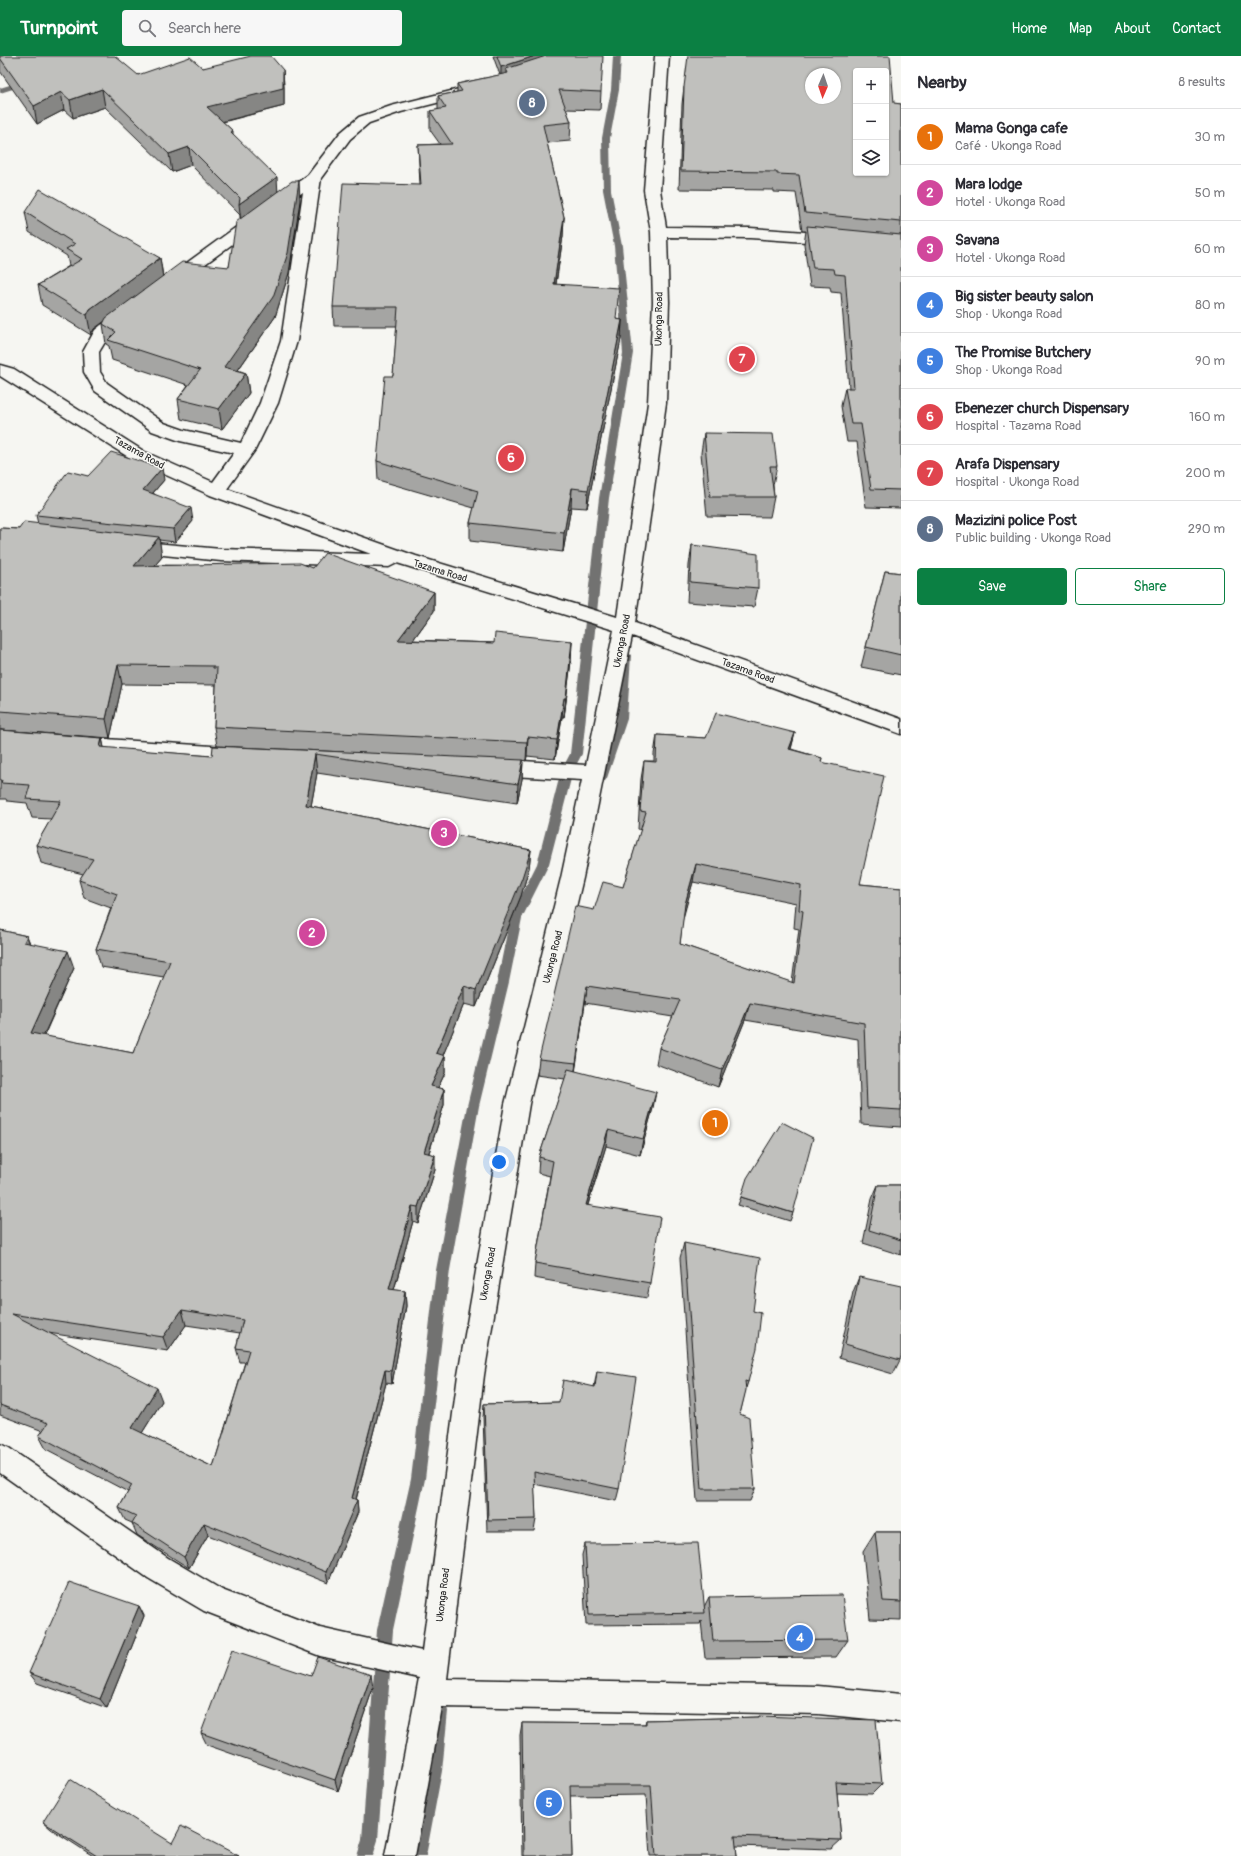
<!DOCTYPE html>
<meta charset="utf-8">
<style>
body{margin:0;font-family:Pangolin,sans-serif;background:#f7f7f7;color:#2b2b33}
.controls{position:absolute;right:12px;top:12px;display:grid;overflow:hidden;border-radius:4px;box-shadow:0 1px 3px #0004}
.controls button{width:36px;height:36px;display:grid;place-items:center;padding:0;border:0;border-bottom:1px solid #e1e1e2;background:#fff;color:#2b2b33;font:20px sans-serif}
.compass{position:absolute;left:805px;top:12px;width:36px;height:36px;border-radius:50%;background:#fff;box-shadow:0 1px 3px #0004;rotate:182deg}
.you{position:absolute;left:499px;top:1106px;width:14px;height:14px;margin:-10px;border:3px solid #fff;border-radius:50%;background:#1a73e8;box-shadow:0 0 0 6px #1a73e833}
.badge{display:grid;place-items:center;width:26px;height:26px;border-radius:50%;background:#0b8043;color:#fff;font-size:13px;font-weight:700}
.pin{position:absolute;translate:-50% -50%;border:2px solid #fff;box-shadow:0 1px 4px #0006}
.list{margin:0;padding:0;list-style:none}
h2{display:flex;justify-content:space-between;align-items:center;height:52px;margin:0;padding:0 16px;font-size:17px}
h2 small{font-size:13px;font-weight:400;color:#7c7c81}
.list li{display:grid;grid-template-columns:26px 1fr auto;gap:12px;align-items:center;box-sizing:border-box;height:56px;padding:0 16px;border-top:1px solid #e1e1e2}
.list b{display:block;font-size:15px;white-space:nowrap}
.list p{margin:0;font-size:13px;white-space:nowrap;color:#7c7c81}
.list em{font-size:13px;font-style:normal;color:#7c7c81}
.actions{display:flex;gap:8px;padding:12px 16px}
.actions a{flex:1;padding:9px 0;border:1px solid #0b8043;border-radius:4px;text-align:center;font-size:14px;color:#0b8043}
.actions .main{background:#0b8043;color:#fff}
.icon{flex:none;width:22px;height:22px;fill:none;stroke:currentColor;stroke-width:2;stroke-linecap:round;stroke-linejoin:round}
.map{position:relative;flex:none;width:901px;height:1800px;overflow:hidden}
header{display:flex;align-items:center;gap:24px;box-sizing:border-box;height:56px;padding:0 20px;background:#0b8043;color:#fff}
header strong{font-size:19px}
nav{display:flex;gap:22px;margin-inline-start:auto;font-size:14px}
.search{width:280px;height:36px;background:#f7f7f7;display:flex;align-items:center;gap:10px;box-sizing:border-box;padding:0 14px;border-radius:4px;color:#7c7c81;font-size:15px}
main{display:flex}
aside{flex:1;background:#fff}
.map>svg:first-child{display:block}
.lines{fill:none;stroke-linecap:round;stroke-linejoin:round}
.stream{fill:#727271;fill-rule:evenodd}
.minor-casing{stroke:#1c1c1c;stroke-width:3}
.minor{fill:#f6f6f2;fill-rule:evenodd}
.wall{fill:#a5a5a3;stroke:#1c1c1c;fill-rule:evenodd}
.shaded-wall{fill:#868684;stroke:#1c1c1c}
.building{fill:#c0c0bd;stroke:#1c1c1c;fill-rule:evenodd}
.labels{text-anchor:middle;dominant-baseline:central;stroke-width:3;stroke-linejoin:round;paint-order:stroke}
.street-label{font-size:10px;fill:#1c1c1c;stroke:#f6f6f2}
</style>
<header>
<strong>Turnpoint</strong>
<div class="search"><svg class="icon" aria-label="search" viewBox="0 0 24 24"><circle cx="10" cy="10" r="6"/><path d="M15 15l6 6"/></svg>Search here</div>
<nav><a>Home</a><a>Map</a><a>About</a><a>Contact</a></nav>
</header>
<main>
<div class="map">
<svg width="901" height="1800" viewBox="0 0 901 1800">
<rect width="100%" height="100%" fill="#f6f6f2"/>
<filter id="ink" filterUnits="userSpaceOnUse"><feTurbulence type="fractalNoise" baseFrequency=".025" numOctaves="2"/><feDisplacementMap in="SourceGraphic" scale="8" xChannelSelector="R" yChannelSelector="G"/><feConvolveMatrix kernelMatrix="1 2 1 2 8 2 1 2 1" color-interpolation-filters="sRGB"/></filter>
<g filter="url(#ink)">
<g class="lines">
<path class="stream" d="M613,0H621L619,34L610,82L611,134L622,190L633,297L609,442L582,698L573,715L549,808L522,862L509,926L479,1050L450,1214L425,1423L393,1574L378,1784L373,1800H357L362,1784L377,1574L411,1423L436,1214L467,1050L497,926L510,862L537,808L561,715L570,698L599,442L623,297L614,190L603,134L602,82L611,34Z
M26,24L30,26L29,28L0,37V32Z
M626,595L631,599L627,663L607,722L605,725H597L595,722L617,663L621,599Z
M440,1647L446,1649L448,1655L442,1715L426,1800H410L426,1715L432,1655L434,1649Z"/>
<defs>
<path id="minor" d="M655,0H669L660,134L666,171L750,172L834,178L840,180L842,183L840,186L834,188L750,182L667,181L669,246L666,347L635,567L901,663V678L632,580L583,822L529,1048L484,1319L447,1623L818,1630L901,1638V1666L818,1658L442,1651L415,1800H385L419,1622L320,1600L204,1555L148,1522L0,1417V1388L9,1392L168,1502L222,1534L320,1572L422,1595L458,1319L505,1048L561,822L582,724L492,719L485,716L482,711L485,706L492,703L586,709L614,574L397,507L389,511L221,505L125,495L123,491L125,487L132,485L221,493L371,498L210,439L133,404L0,320V309L14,313L145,396L213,426L234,397L180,385L152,375L95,335L84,316L83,296L95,274C106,266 120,251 134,254L136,258L134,262L108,281L99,296L100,316L107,327L164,367L184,374L241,387L260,347L281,285L303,136L178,228L172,230L166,228L164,225L166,222L308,119L340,77L359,61L391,50L467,31L472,32L474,35L472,38L401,56L369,67L350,83L321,122L297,285L278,347L255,394L227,433L416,500L617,561L648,347L653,246L651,176L644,134Z
M75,681L242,692L249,695L252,700L249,705L242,708L75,697L68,694L65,689L68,684Z"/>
</defs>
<use href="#minor" class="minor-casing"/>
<use href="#minor" class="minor"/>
</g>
<path class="wall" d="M0,0L138,19L203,12L283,14L284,32V50L223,66L233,75V78L278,135L300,145L289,217L275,261L238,314L246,317L249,337L222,373L181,363L178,343L188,329L112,304L109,290L106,288L103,268L104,266L94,273L91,279L42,249L38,229L69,210L67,200L29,176L25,156L160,202L163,220L229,211L240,163V159L191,109L172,116L105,51L73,62L64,54L37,68L0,15Z
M493,0H543V1L601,36L600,54L566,53L571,66L570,85L547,87L564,161L563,180L556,228L616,263L622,264L621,283L587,452L571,451L563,496L470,485V467L474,452L378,424L377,405L393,320L397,270H334L333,251L420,129L418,89L440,88L430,74V55L438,54V40L457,36V28L500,19Z
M684,31L901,48V452L866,451L857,386H847L841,350L845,332H849L841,237L831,236L830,231L810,230L804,188L806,175H802L796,137L774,136V134L679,133L682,48Z
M704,377L777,410L773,429L774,441L770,461L707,460L701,397Z
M88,420L164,424L153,437L193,465L175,486L159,484L162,501L155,509L313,512L434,536V555L413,584L494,587L572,585L571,605L564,661H562L555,703L527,700L526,705L523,704L522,723L517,747L317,717L311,750L531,794L529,812L521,840L476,951L464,948L443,999L445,1000V1017L438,1032L444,1033V1049L429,1097L435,1114L418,1167L413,1165L394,1234L405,1235L406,1250L392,1328L386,1327L356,1444H357L358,1456L328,1527L208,1479L189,1512L137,1479L132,1467L125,1464L119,1452L128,1436L46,1393L39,1380L43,1375L0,1359V874L27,880L30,887L74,912L44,980L133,997L164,921L101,911L96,893L111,852L84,842L79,824L83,818L41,807L36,789L51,763L32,762L27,747L7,745L6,743H0V674L102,682L104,692L212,700L344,696L217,690L214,671L216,631V629L122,628L110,682L0,674V472L19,473L38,468L36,459ZM186,1269L240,1277L236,1292L240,1306H245L213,1411L142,1377L162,1345L48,1277L168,1295Z
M692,489L758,532L754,551L687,546L689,509Z
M885,515L901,517V619L861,611Z
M795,677L791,693L822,702L821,706L860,828L901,832V1071L861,1068L858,983L745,964L718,1031L656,1008L659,992L673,961L585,947L575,1015L653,1052L640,1099L606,1090L588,1149L650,1227L647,1242L534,1222L535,1207L550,1120L538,1117L539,1101L565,1023L537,1019L539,1003L594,854L623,831L641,774L638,773L641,723L644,705H654V698L657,679L706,682ZM693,826L796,847L794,872L799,873L792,927L680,888L683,860Z
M878,1129H901V1199L863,1187L872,1143Z
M741,1141L793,1157L790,1165L738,1149Z
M684,1187L753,1255L748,1326L746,1332L740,1358L755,1433L750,1445H697L680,1202Z
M859,1221L900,1304L893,1318L839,1302L853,1236Z
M597,1315L619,1433L616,1445L534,1428L536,1463L534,1475H487L483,1361L484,1348L559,1346L594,1331Z
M875,1476H901V1564L870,1563L863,1495Z
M585,1488L704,1551L709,1541L848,1584L836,1601L705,1602L701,1565L700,1568L586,1569L582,1499Z
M139,1550L144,1560L107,1652L37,1627L29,1617Z
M311,1620L373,1632L338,1735L207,1689L201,1677Z
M759,1660L882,1728L872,1738L837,1737L841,1784L831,1793L736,1790L737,1800H650L646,1739L570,1740L572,1800H522L520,1679L522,1667L645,1668L646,1664L758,1661Z
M43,1766L172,1787L239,1800H93L51,1773Z"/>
<path class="shaded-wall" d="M535,0H543V8L506,13V19L501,21V11Z
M283,14L284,32V50L209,69L207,51Z
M102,33L105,51L73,62L70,44Z
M61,36L64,54L37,68L34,50Z
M189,91L191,109L172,116L169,98Z
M277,121L278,139L241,166L239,148Z
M299,125L300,145L289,217L275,261L226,331L224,311Z
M564,161L563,180L553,247L554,228Z
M160,202L163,222L94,273L91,279L87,259L90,253Z
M622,264L621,283L587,452L588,434Z
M246,317L249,337L222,373L219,353Z
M162,412L164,424L145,446L143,434Z
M572,432L571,451L563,496L564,477Z
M191,452L193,465L175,486L173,473Z
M159,481L162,501L138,529L134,510Z
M434,536V555L399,603L398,584Z
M572,585L571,605L564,661Z
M118,609L122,628L110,682L106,663Z
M564,642L562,661L555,703L557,684Z
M795,677L790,696L789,693Z
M528,681L527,700L526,705L527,686Z
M102,682L106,701L100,691Z
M315,698L317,717L308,767L306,749Z
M523,704L522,723L517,747L518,728Z
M531,794L529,812L521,840L476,951V934Z
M696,808L693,826L682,866L685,848Z
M27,880L33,897L24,886Z
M68,895L74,912L37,994L31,977Z
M464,930V948L437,1014L436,997Z
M587,930L585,947L574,1024L576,1007Z
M750,947L745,964L718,1031L722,1014Z
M445,1000V1017L431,1046V1030Z
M444,1033V1049L424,1112V1096Z
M656,1036L653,1052L640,1099L643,1083Z
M608,1074L606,1090L583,1164L586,1149Z
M435,1099V1114L418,1167V1151Z
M412,1150L413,1165L390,1248L389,1233Z
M405,1235L406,1250L392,1328L391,1315Z
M182,1254L186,1269L168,1295L163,1281Z
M385,1314L386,1327L355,1447L357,1444L358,1456L328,1527L326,1516L352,1442Z
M157,1332L162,1345L137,1385L132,1372Z
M204,1467L208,1479L189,1512L184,1501Z
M139,1550L144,1560L107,1652L100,1643Z
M371,1619L373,1632L338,1735L335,1724Z"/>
<path class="building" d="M0,0H115L138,19L190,1L203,12L251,0H271L283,14V32L207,51L233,75L231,76L277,121L239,148L240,142L189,91L169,98L102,33L70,44L61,36L34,50L0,2Z
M497,0H535L501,11Z
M546,0H603L601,36L559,34L571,66L543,69L564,161L554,228L619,232L616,263L622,264L588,434L572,432L564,477L470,467L478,435L377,405L385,320H393L398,251H333L343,127L421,129L418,89L452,88L430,55L446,52L438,40L462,35L457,28L508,17L506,13Z
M688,0H890L894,47L901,48V166L805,157L799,119L777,118V116L681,115L684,31ZM856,15H886V117H856ZM811,18H835V42H811Z
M292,125H299L288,197L273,241L224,311L246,317L219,353L178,343L200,314L108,284L116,276L103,268L106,262L182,206L229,211L236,166Z
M40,133L160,202L90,253L87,259L38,229L82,203L66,193L75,188L25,156Z
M807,170L901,179V434L871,433L861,368H851L845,332H854L845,219L835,218L834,213L813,212Z
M704,377L773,378L777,410H770L774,441H710Z
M111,396L162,412L143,434L191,452L173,473L36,459L68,415L88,420Z
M24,466L159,481L134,510L300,507L313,512L325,497L434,536L398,584L494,587L495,577L572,585L566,642H564L557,684L528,681L527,686L214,671L217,612H213V610L118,609L106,663L0,655V472L19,473Z
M692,489L758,498V532L690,526Z
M885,515L901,517V599L866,591Z
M716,657L795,677L789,693L822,702L821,706L884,720L860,828L901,832V1054L867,1052L864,967L750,947L722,1014L659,992L680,944L587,930L576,1007L539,1003L575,850L594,854L603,826L623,831L646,756L640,755L644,705L656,706L657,679L706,682ZM696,808L801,829L799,854L803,855L794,927L680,888L685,848Z
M0,674L102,682L100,691L212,700L213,690L523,704L518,728L315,698L306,749L531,794L522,822L476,934L464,930L436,997L445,1000L431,1030L444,1033L424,1096L435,1099L418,1151L412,1150L389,1233L405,1235L391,1315L385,1314L352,1442L357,1444L326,1516L204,1467L184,1501L132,1467L136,1460L119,1452L132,1429L39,1380L48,1367L0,1349V874L27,880L24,886L68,895L31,977L133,997L170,905L96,893L117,838L79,824L93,803L36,789L61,745L26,743L30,729L1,727L2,724H0ZM182,1254L243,1264L236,1292L249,1294L213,1411L132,1372L157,1332L12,1258L163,1281Z
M568,1013L656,1036L643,1083L608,1074L586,1149L660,1161L650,1227L535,1207L553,1105L539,1101Z
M782,1066L813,1082L793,1157L741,1141L747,1122Z
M878,1129H901V1184L869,1174Z
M684,1187L760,1202L753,1255L761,1257L757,1292L748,1326L745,1325L746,1334L740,1358L749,1362L755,1433H702Z
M859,1221L901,1230V1299L900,1304L845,1288Z
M597,1315L636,1321L619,1433L534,1416L536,1463L488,1464L484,1348L559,1346L563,1324L595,1331Z
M875,1476H901V1546L883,1545Z
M698,1487L705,1557L589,1559L585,1488Z
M69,1526L139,1550L100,1643L29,1617Z
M842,1539L848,1584L713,1585L709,1541Z
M232,1594L311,1620L318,1601L371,1619L335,1724L201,1677Z
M759,1660L876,1664L882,1728L836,1726L841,1784L735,1780L737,1800H656L651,1729H570L572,1800H524L522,1667L646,1668V1664L759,1661Z
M70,1723L172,1787L181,1770L239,1800H97L43,1766Z"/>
</g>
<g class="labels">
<g class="street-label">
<text transform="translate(659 263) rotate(-89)">Ukonga Road</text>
<text transform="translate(139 397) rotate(29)">Tazama Road</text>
<text transform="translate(440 515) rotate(17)">Tazama Road</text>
<text transform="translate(622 585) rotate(-79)">Ukonga Road</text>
<text transform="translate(748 615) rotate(20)">Tazama Road</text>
<text transform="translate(553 901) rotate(-76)">Ukonga Road</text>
<text transform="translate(488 1218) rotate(-80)">Ukonga Road</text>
<text transform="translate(443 1539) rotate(-83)">Ukonga Road</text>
</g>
</g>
</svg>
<div class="controls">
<button>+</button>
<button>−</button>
<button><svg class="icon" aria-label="layers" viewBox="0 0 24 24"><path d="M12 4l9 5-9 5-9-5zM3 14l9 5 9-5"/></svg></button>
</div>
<svg class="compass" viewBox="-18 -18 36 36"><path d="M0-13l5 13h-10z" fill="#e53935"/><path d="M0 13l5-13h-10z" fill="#7c7c81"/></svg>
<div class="you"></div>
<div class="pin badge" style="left:715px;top:1067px;background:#e8710a">1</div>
<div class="pin badge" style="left:312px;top:877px;background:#d1479c">2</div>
<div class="pin badge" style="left:444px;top:777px;background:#d1479c">3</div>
<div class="pin badge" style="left:800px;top:1582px;background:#3f7fe0">4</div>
<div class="pin badge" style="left:549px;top:1747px;background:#3f7fe0">5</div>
<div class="pin badge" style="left:511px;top:402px;background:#e0444e">6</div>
<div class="pin badge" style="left:742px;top:303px;background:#e0444e">7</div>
<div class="pin badge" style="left:532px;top:47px;background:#5c6f8a">8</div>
</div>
<aside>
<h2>Nearby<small>8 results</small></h2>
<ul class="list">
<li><span class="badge" style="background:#e8710a">1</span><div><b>Mama Gonga cafe</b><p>Café · Ukonga Road</p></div><em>30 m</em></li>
<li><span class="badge" style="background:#d1479c">2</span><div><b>Mara lodge</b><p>Hotel · Ukonga Road</p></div><em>50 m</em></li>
<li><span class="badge" style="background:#d1479c">3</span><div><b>Savana</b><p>Hotel · Ukonga Road</p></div><em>60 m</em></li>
<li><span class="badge" style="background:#3f7fe0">4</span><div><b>Big sister beauty salon</b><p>Shop · Ukonga Road</p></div><em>80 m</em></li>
<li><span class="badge" style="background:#3f7fe0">5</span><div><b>The Promise Butchery</b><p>Shop · Ukonga Road</p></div><em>90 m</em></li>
<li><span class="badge" style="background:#e0444e">6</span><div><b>Ebenezer church Dispensary</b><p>Hospital · Tazama Road</p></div><em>160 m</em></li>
<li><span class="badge" style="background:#e0444e">7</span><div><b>Arafa Dispensary</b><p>Hospital · Ukonga Road</p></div><em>200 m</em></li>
<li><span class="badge" style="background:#5c6f8a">8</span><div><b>Mazizini police Post</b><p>Public building · Ukonga Road</p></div><em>290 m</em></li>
</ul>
<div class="actions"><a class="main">Save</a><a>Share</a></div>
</aside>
</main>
